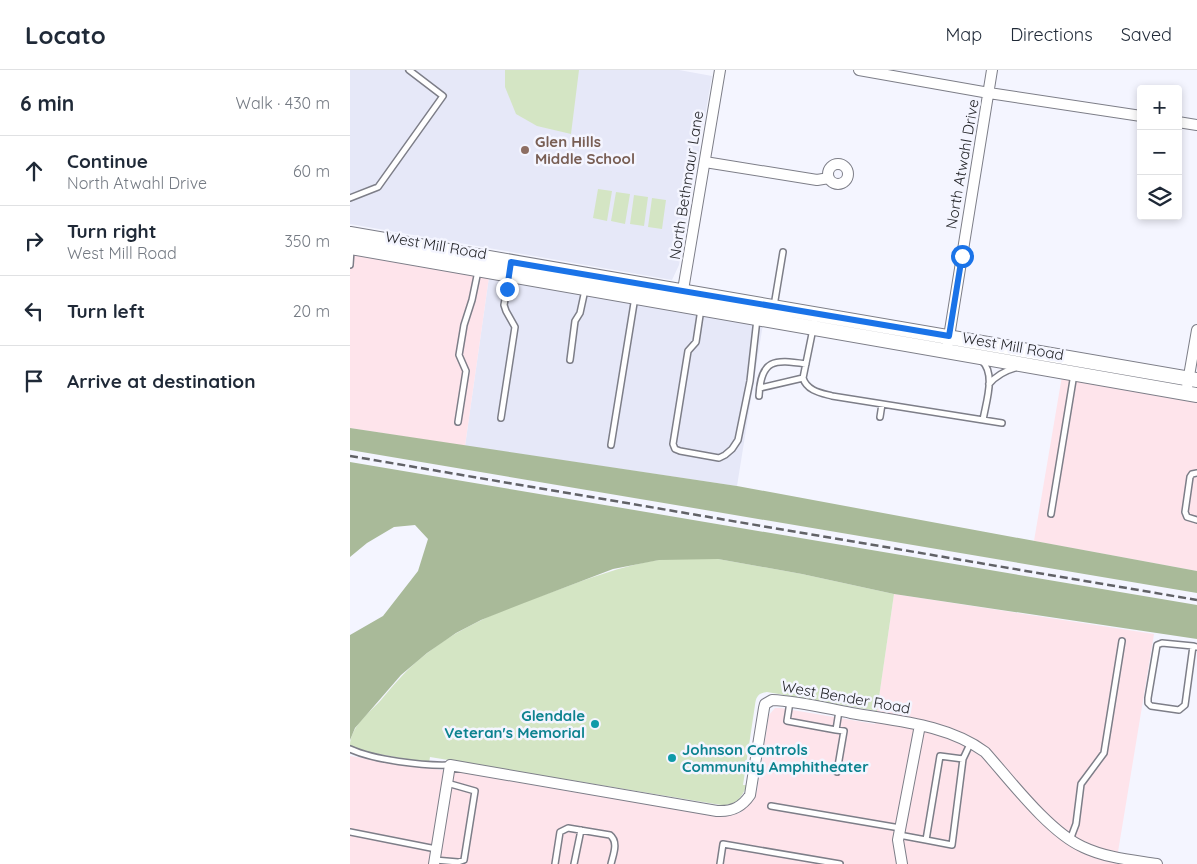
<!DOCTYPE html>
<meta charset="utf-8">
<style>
body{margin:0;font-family:Quicksand,sans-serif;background:#f2f2f3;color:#1f2937}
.controls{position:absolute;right:15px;top:15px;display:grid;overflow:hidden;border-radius:5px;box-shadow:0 2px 8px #0003}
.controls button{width:45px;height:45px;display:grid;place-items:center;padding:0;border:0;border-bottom:1px solid #e0e1e3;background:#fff;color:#1f2937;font:25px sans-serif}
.stop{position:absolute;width:15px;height:15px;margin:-11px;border:4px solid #1a73e8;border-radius:50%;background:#fff}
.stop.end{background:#1a73e8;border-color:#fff;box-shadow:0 1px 5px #0008}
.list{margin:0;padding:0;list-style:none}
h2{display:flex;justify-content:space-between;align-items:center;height:65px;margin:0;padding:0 20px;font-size:21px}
h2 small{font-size:16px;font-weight:400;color:#747a83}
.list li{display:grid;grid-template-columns:32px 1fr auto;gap:15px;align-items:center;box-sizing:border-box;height:70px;padding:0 20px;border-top:1px solid #e0e1e3}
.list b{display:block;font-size:19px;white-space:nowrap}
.list p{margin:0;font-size:16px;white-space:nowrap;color:#747a83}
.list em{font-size:16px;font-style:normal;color:#747a83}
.icon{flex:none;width:28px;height:28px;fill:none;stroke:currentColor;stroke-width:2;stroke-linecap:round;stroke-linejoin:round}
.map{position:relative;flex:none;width:847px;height:794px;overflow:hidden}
header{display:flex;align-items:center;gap:30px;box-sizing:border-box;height:70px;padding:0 25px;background:#fff;border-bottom:1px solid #e0e1e3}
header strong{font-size:24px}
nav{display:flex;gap:28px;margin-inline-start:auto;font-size:18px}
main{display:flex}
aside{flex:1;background:#fff}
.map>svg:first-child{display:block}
.built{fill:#e6e8f8}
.industrial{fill:#fee4eb}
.green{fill:#d4e5c4}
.forest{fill:#a9ba99}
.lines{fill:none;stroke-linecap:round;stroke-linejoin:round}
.lane-casing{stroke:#7d7e88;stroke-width:8}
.street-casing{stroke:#7d7e88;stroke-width:12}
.secondary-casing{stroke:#7d7e88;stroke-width:16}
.lane{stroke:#fff;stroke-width:5}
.street{stroke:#fff;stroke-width:10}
.secondary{stroke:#fff;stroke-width:14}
.rail{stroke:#616267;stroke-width:2.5;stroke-dasharray:8 4;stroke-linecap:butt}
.route{stroke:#1a73e8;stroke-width:6}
.education-dot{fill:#8d6e63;stroke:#f4f5ff;stroke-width:2}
.culture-dot{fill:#0f9aa8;stroke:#f4f5ff;stroke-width:2}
.labels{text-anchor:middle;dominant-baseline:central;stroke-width:5;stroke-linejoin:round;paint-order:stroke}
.education-label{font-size:15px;font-weight:bold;fill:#785e54;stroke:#f4f5ff;text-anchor:start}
.street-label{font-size:15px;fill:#26272b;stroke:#f4f5ff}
.culture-label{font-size:15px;font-weight:bold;fill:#0d838f;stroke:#f4f5ff;text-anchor:end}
</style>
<header>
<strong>Locato</strong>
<nav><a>Map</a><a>Directions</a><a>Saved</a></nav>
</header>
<main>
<aside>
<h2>6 min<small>Walk · 430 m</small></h2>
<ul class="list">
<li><svg class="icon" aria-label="ahead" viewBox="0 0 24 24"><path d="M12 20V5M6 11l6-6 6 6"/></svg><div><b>Continue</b><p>North Atwahl Drive</p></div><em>60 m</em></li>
<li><svg class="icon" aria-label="right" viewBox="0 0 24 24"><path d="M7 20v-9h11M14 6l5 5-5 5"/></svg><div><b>Turn right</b><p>West Mill Road</p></div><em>350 m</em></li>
<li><svg class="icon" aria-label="left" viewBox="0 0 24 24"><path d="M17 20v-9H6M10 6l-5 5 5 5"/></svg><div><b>Turn left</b></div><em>20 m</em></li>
<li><svg class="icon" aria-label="arrive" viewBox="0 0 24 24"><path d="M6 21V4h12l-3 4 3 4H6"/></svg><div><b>Arrive at destination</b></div></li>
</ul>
</aside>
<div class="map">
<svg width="847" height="794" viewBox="0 0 847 794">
<rect width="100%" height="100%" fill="#f4f5ff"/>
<path class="built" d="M0,0H329L362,6L329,195L322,210L0,154Z
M139,207L413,254L387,416L115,376Z"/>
<path class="industrial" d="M0,182L139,207L115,376L0,358Z
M712,306L847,329V501L684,471Z
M544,524L804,564L766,794H0V686L125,705L371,747L390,743L404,729L407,721L419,645L425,638H431L525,654Z"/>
<path class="green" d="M155,0H229L221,64L187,56L166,44L155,17Z
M248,119L262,121L257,151L243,148Z
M266,122L280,124L275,154L261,151Z
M284,125L298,127L294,156L280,154Z
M302,128L316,130L312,159L298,157Z
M368,489L452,504L544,524L527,641L417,622C408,623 406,627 405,635L393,715H397C392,728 385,736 371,735L80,687L79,693L17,682L0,676C0,657 19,643 31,630C45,613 59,597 76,584C113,554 158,538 202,522C237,509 271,496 308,490C327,487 349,489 368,489Z"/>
<path class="forest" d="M0,358L387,416L847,501V523L0,380Z
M0,392L847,535V569L544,524L452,504L368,489L309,490L263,499L174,533L131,550L106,563L77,583L51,605L5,658L0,670V565L33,546L68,501L78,469L65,455L44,457L17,473L0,487Z"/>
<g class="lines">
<defs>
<path id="lane" d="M0,128L28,117L93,26L59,0
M0,195L1,180
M424,236L433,182
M351,239L346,272L338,281L323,374L325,379L330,381L369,388L375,385L382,379L388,370L400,311L407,249
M466,244L453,308C457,321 471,323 482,326L652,353
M220,290L225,251L230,243L235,220
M632,291C646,304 636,332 633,350
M639,314C646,306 654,301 665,298
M410,318L453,308
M409,326C411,289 424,289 456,294
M530,347L532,334
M151,348L165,257L156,241L154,235L159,207
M108,352L116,301L109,285L114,255L122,230L128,201
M261,375L285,227
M847,403L842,404L840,407L835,442L837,447L847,450
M701,444L724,304
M843,576L835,635L829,640L801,636L798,633V628L807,575L812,573L843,576L847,577
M440,632L437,651L486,660
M0,679C24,690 73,696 99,695
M487,702L494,661L486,660L489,641
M421,736L550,758
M0,762L86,779
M549,765L576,770L590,686L613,689L621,672
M576,770L602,775L613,689
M720,770L726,754L731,714L754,683L772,571
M85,790L108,792L114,790L125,721L97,713
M205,794L210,762L218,758L260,765C269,772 263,785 261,794
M224,794L231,760
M370,794L373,774L490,794"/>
<path id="street" d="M509,0L639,23L791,46
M828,52L847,55
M355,92L467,110L479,108
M478 104a10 10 0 1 1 20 0a10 10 0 1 1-20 0Z
M332,226L370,0
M598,273L642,0
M836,323L847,260
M84,794L100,695L367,741C382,742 392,737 400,725L414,638L415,634L422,630C448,631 475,638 501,643C546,651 597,654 635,682C660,710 699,762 733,777C756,788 782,790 807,794
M552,794L548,770L570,655"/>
<path id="secondary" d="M0,164L847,310
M0,177L847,325"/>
</defs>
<use href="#lane" class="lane-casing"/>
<use href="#street" class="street-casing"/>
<use href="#secondary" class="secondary-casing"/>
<use href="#lane" class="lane"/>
<use href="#street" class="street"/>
<use href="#secondary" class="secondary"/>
<path class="rail" d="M0,386L847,530"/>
</g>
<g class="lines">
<path class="route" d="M157,219L161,192L599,266L612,186"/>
</g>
<circle class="education-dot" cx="175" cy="80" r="5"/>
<g class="culture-dot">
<circle cx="245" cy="654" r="5"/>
<circle cx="322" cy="688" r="5"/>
</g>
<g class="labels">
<g class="education-label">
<text x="185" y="71">Glen Hills<tspan x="185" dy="17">Middle School</tspan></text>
</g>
<g class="street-label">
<text transform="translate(612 94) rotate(-80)">North Atwahl Drive</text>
<text transform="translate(336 115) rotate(-81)">North Bethmaur Lane</text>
<text transform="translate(86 175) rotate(10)">West Mill Road</text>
<text transform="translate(663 276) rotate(10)">West Mill Road</text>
<text transform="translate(496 627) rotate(10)">West Bender Road</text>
</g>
<g class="culture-label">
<text x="235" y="645">Glendale<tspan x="235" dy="17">Veteran's Memorial</tspan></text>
<text x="332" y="679" text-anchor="start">Johnson Controls<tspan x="332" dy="17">Community Amphitheater</tspan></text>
</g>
</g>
</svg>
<div class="controls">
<button>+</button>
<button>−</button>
<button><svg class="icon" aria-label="layers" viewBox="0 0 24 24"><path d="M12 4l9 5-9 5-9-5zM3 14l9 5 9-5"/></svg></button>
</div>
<div class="stop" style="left:612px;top:186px"></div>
<div class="stop end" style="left:157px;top:219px"></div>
</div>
</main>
